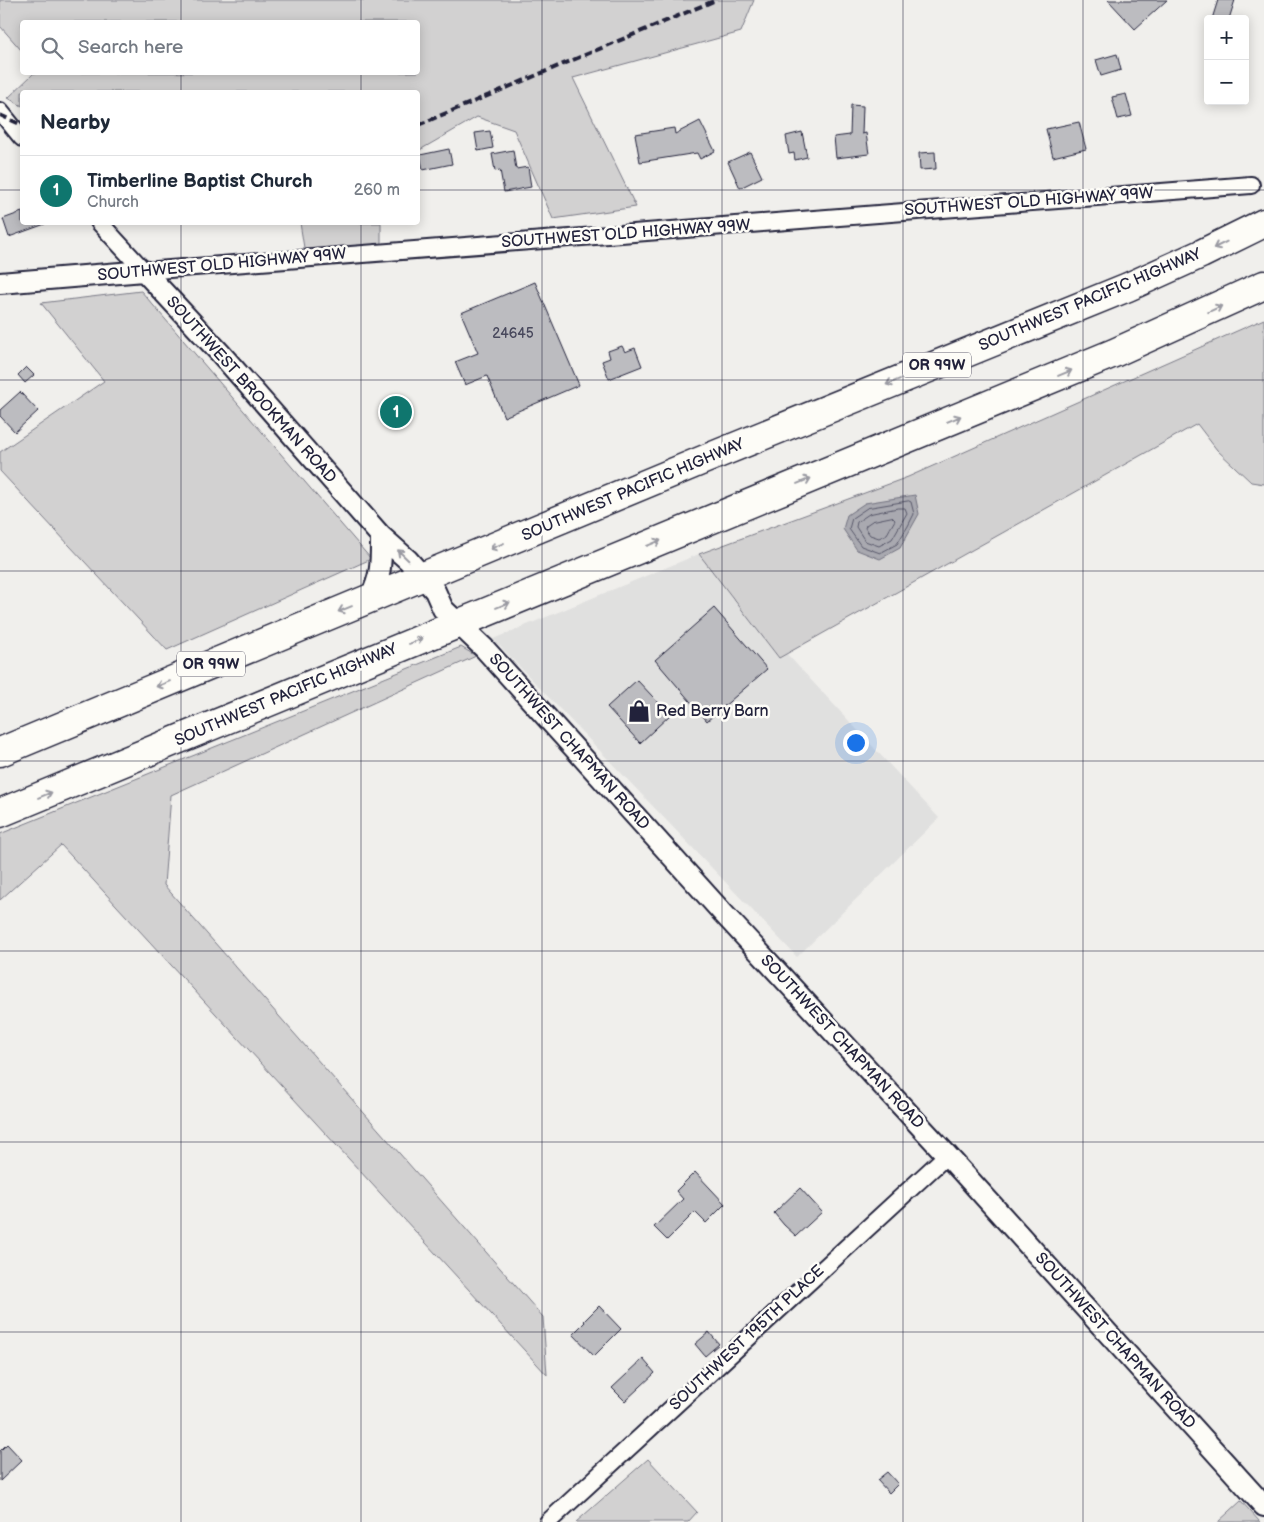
<!DOCTYPE html>
<meta charset="utf-8">
<style>
body{margin:0;font-family:"Balsamiq Sans",sans-serif;background:#f2f2f3;color:#1f2937}
.controls{position:absolute;right:15px;top:15px;display:grid;overflow:hidden;border-radius:5px;box-shadow:0 2px 12px #0003}
.controls button{width:45px;height:45px;display:grid;place-items:center;padding:0;border:0;border-bottom:1px solid #e0e1e3;background:#fff;color:#1f2937;font:25px sans-serif}
.you{position:absolute;left:855px;top:742px;width:18px;height:18px;margin:-12px;border:4px solid #fff;border-radius:50%;background:#1a73e8;box-shadow:0 0 0 8px #1a73e833}
.badge{display:grid;place-items:center;width:32px;height:32px;border-radius:50%;background:#0f766e;color:#fff;font-size:16px;font-weight:700}
.pin{position:absolute;translate:-50% -50%;border:2px solid #fff;box-shadow:0 1px 5px #0006}
.list{margin:0;padding:0;list-style:none}
h2{display:flex;justify-content:space-between;align-items:center;height:65px;margin:0;padding:0 20px;font-size:21px}
h2 small{font-size:16px;font-weight:400;color:#747a83}
.list li{display:grid;grid-template-columns:32px 1fr auto;gap:15px;align-items:center;box-sizing:border-box;height:70px;padding:0 20px;border-top:1px solid #e0e1e3}
.list b{display:block;font-size:19px;white-space:nowrap}
.list p{margin:0;font-size:16px;white-space:nowrap;color:#747a83}
.list em{font-size:16px;font-style:normal;color:#747a83}
.icon{flex:none;width:28px;height:28px;fill:none;stroke:currentColor;stroke-width:2;stroke-linecap:round;stroke-linejoin:round}
.map{position:relative;flex:none;width:1264px;height:1522px;overflow:hidden}
.search{position:absolute;background:#fff;box-shadow:0 2px 12px #0003;left:20px;top:20px;width:400px;height:55px;display:flex;align-items:center;gap:12px;box-sizing:border-box;padding:0 18px;border-radius:5px;color:#747a83;font-size:19px}
.panel{position:absolute;background:#fff;box-shadow:0 2px 12px #0003;left:20px;top:90px;width:400px;height:135px;border-radius:5px}
.map>svg:first-child{display:block}
.built{fill:#e0e0df}
.green{fill:#d2d1d1;stroke:#7a7a86}
.water{fill:#a9a9b0;stroke:#737381}
.lines{fill:none;stroke-linecap:round;stroke-linejoin:round}
.shore{stroke:#58586a;stroke-width:1}
.building{fill:#bcbcc0;stroke:#22223b}
.minor-casing{stroke:#22223b;stroke-width:20}
.tertiary-casing{stroke:#22223b;stroke-width:24}
.trunk-casing{stroke:#22223b;stroke-width:31}
.minor{stroke:#fdfcf7;stroke-width:16}
.tertiary{stroke:#fdfcf7;stroke-width:20}
.trunk{stroke:#fdfcf7;stroke-width:28}
.rail{stroke:#22223b;stroke-width:4;stroke-dasharray:8 4;stroke-linecap:butt}
.oneway{stroke:#9a9aa2}
.grid{fill:none;stroke:#22223b;stroke-width:1;stroke-opacity:0.55}
.labels{text-anchor:middle;dominant-baseline:central;stroke-width:5;stroke-linejoin:round;paint-order:stroke}
.number-label{font-size:14px;fill:#48485c}
.shield{fill:#fdfcf7;stroke:#646373;stroke-width:1}
.shield-label{font-size:15px;font-weight:bold;fill:#22223b}
.street-label{font-size:16px;fill:#22223b;stroke:#fdfcf7}
.poi-label{font-size:16px;fill:#22223b;stroke:#fdfcf7;text-anchor:start}
</style>
<div class="map">
<svg width="1264" height="1522" viewBox="0 0 1264 1522">
<rect width="100%" height="100%" fill="#f0efec"/>
<filter id="ink" filterUnits="userSpaceOnUse"><feTurbulence type="fractalNoise" baseFrequency=".02" numOctaves="2"/><feDisplacementMap in="SourceGraphic" scale="10" xChannelSelector="R" yChannelSelector="G"/><feConvolveMatrix kernelMatrix="1 2 1 2 8 2 1 2 1" color-interpolation-filters="sRGB"/></filter>
<g filter="url(#ink)">
<path class="built" d="M699,554L778,657L785,652L939,818L797,957L493,639Z"/>
<path class="green" d="M0,0H754L741,32L573,78L636,207L553,219L514,130L477,117L418,151V92H22V106L8,98L34,73L418,72V22H22V51L0,26Z
M300,223H381V247L305,254Z
M141,291L371,559L167,650L0,471V452L104,381L41,303Z
M1264,319V484L1251,482L1217,450L1197,424L779,658L699,554L908,477Z
M461,647L476,656L171,795L164,885L543,1317L547,1375L61,845L0,900V834Z
M648,1459L697,1512L688,1522H576Z
M1241,1501L1260,1522H1218Z"/>
<path class="water" d="M915,495L919,514L900,548L880,559L857,550L843,529L847,515L865,503Z"/>
<g class="lines">
<path class="shore" d="M909,501L911,502L914,514L908,526L897,544L880,553L861,546L849,529L852,518L867,508Z
M898,508H905L907,513L892,539L879,546L865,541L856,527L857,522L869,514Z
M892,517L895,520L887,534L879,538L870,535L865,528L866,525L872,521Z"/>
</g>
<path class="building" d="M1108,0H1167L1135,29Z
M1218,0H1235L1229,19H1212Z
M1117,54L1121,70L1101,76L1096,60Z
M1126,94L1132,116L1118,119L1112,97Z
M851,105L863,106L862,134L866,133L869,154L836,158L834,137L850,135Z
M700,121L715,151L700,159L697,153L640,162L635,134L674,128L675,134Z
M1079,122L1086,149L1053,157L1046,129Z
M490,131L493,148L478,151L475,133Z
M802,132L807,157L795,160L794,153L789,154L786,136Z
M449,149L452,164L423,170L420,155Z
M513,150L516,169L528,167L531,187L504,192L500,170L495,171L492,154Z
M750,152L762,177L740,188L728,162Z
M935,152L936,169L920,170L919,153Z
M22,212V222H44L45,224L9,237L3,219Z
M535,282L579,385L504,417L487,376L465,385L455,362L478,353L461,313Z
M622,346L625,352L635,348L642,366L609,379L602,361L610,358L608,351Z
M26,367L34,375L25,383L18,375Z
M20,392L38,411L15,432L0,416V410Z
M714,608L767,669L707,721L655,660Z
M637,680L670,715L640,743L607,707Z
M695,1172L725,1204L706,1223L695,1212L667,1240L654,1227L683,1199L676,1191Z
M800,1188L822,1212L796,1236L784,1225L774,1213Z
M599,1306L621,1329L594,1356L573,1334L585,1322L584,1321Z
M709,1332L719,1344L705,1356L695,1344Z
M643,1359L655,1373L625,1401L612,1388Z
M7,1444L22,1460L0,1481V1451Z
M887,1472L898,1484L889,1493L877,1480Z"/>
<g class="lines">
<defs>
<path id="minor" d="M0,111L22,138
M99,222L144,271L1251,185
M548,1522L947,1155"/>
<path id="tertiary" d="M0,283L144,271L221,354L381,536L408,560L435,591L443,609L484,648L722,912L947,1155L1264,1506
M370,599C382,574 381,562 381,536"/>
<path id="trunk" d="M0,752L720,453L1128,287L1201,254L1264,223
M0,813L1114,353L1264,285"/>
</defs>
<use href="#minor" class="minor-casing"/>
<use href="#tertiary" class="tertiary-casing"/>
<use href="#trunk" class="trunk-casing"/>
<use href="#minor" class="minor"/>
<use href="#tertiary" class="tertiary"/>
<use href="#trunk" class="trunk"/>
<path class="rail" d="M0,115L22,125
M418,125L716,0"/>
</g>
<defs><path id="oneway-shaft" d="M-6 0H5M1.5-3L5.5 0L1.5 3" fill="none" stroke-width="1.6" stroke-linecap="round" stroke-linejoin="round" transform="scale(1.25)"/></defs>
<g class="oneway">
<use href="#oneway-shaft" transform="translate(1220 245) rotate(154)"/>
<use href="#oneway-shaft" transform="translate(1215 309) rotate(-25)"/>
<use href="#oneway-shaft" transform="translate(1065 373) rotate(-23)"/>
<use href="#oneway-shaft" transform="translate(893 382) rotate(158)"/>
<use href="#oneway-shaft" transform="translate(954 419) rotate(-23)"/>
<use href="#oneway-shaft" transform="translate(804 481) rotate(-22)"/>
<use href="#oneway-shaft" transform="translate(654 543) rotate(-22)"/>
<use href="#oneway-shaft" transform="translate(497 546) rotate(157)"/>
<use href="#oneway-shaft" transform="translate(403 555) rotate(-136)"/>
<use href="#oneway-shaft" transform="translate(503 605) rotate(-22)"/>
<use href="#oneway-shaft" transform="translate(345 609) rotate(158)"/>
<use href="#oneway-shaft" transform="translate(416 641) rotate(-22)"/>
<use href="#oneway-shaft" transform="translate(163 684) rotate(158)"/>
<use href="#oneway-shaft" transform="translate(45 795) rotate(-22)"/>
</g>
</g>
<path class="grid" d="M181,0V22M361,0V22M542,0V1522M722,0V1522M903,0V1522M1083,0V1522M181,72V92M361,72V92M0,190H22M418,190H1264M181,222V1522M361,222V1522M0,380H1264M0,571H1264M0,761H1264M0,951H1264M0,1142H1264M0,1332H1264"/>
<defs>
<symbol id="shop-bare" viewBox="-9 -9 18 18"><path d="M-5-2.5h2.3a2.7 3.5 0 0 1 5.4 0H5L5.5 6h-11ZM-1.5-2.5h3a1.5 2.3 0 0 0-3 0Z" fill="#22223b" stroke="#fdfcf7" stroke-width="2.5" paint-order="stroke"/></symbol>
</defs>
<g fill-rule="evenodd">
<use href="#shop-bare" x="623" y="695" width="32" height="32"/>
</g>
<g class="labels">
<g class="number-label">
<text x="513" y="333">24645</text>
</g>
<g class="shield">
<rect x="903" y="352.5" width="68" height="25" rx="4"/>
<rect x="177" y="651.5" width="68" height="25" rx="4"/>
</g>
<g class="shield-label">
<text x="937" y="365">OR 99W</text>
<text x="211" y="664">OR 99W</text>
</g>
<g class="street-label">
<text transform="translate(1029 202) rotate(-4)">SOUTHWEST OLD HIGHWAY 99W</text>
<text transform="translate(626 234) rotate(-4)">SOUTHWEST OLD HIGHWAY 99W</text>
<text transform="translate(222 265) rotate(-5)">SOUTHWEST OLD HIGHWAY 99W</text>
<text transform="translate(1090 300) rotate(-23)">SOUTHWEST PACIFIC HIGHWAY</text>
<text transform="translate(251 390) rotate(48)">SOUTHWEST BROOKMAN ROAD</text>
<text transform="translate(633 490) rotate(-23)">SOUTHWEST PACIFIC HIGHWAY</text>
<text transform="translate(286 695) rotate(-23)">SOUTHWEST PACIFIC HIGHWAY</text>
<text transform="translate(569 742) rotate(48)">SOUTHWEST CHAPMAN ROAD</text>
<text transform="translate(842 1042) rotate(47)">SOUTHWEST CHAPMAN ROAD</text>
<text transform="translate(747 1338) rotate(-43)">SOUTHWEST 195TH PLACE</text>
<text transform="translate(1115 1341) rotate(48)">SOUTHWEST CHAPMAN ROAD</text>
</g>
<g class="poi-label">
<text x="656" y="711">Red Berry Barn</text>
</g>
</g>
</svg>
<div class="controls">
<button>+</button>
<button>−</button>
</div>
<div class="you"></div>
<div class="pin badge" style="left:396px;top:412px">1</div>
<div class="search"><svg class="icon" aria-label="search" viewBox="0 0 24 24"><circle cx="10" cy="10" r="6"/><path d="M15 15l6 6"/></svg>Search here</div>
<section class="panel">
<h2>Nearby<small></small></h2>
<ul class="list">
<li><span class="badge">1</span><div><b>Timberline Baptist Church</b><p>Church</p></div><em>260 m</em></li>
</ul>
</section>
</div>
